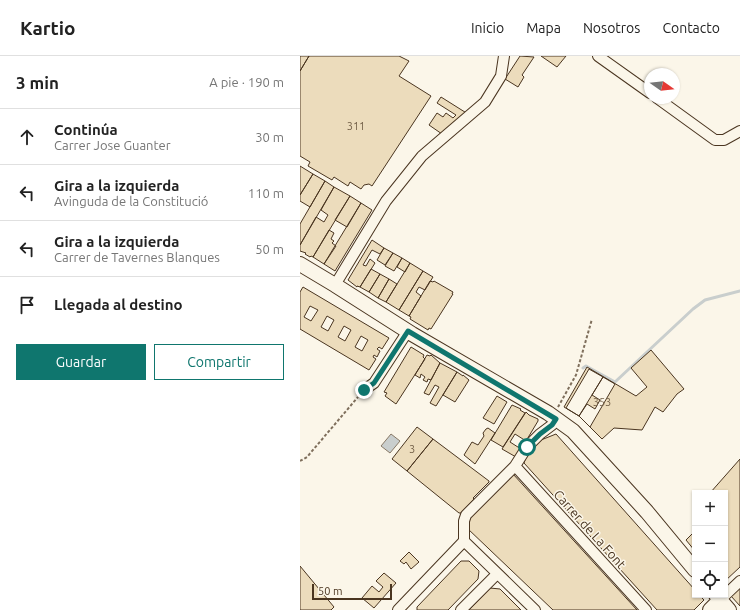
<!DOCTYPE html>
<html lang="es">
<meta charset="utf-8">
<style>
body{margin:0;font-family:Ubuntu,sans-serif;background:#f6f6f6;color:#222}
.controls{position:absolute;right:12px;bottom:12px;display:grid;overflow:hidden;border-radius:0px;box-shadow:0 1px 3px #0004}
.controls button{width:36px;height:36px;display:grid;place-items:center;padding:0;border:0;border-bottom:1px solid #e0e0e0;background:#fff;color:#222;font:20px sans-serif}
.compass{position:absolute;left:344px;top:12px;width:36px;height:36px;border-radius:50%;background:#fff;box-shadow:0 1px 3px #0004;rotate:104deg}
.scale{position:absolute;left:12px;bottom:10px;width:80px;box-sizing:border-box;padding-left:4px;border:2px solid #4a3520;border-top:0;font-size:11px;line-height:14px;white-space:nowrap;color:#4a3520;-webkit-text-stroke:3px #fbf6e9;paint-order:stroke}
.stop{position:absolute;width:12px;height:12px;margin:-9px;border:3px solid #0f766e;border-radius:50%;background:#fff}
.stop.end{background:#0f766e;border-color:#fff;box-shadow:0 1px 4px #0008}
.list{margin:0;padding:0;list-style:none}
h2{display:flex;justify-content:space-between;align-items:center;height:52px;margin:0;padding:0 16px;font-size:17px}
h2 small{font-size:13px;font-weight:400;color:#767676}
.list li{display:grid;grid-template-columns:26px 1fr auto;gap:12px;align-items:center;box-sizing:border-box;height:56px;padding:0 16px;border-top:1px solid #e0e0e0}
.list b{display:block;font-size:15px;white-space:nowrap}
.list p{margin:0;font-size:13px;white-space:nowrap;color:#767676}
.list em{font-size:13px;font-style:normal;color:#767676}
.actions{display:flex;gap:8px;padding:12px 16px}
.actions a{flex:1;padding:9px 0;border:1px solid #0f766e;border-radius:0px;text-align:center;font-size:14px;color:#0f766e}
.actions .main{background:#0f766e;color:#fff}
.icon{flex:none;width:22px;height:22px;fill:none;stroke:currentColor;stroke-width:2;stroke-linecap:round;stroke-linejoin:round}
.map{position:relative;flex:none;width:440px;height:554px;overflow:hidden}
header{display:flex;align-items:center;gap:24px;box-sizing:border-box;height:56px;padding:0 20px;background:#fff;border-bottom:1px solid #e0e0e0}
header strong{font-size:19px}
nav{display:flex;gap:22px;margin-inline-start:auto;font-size:14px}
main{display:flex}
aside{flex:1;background:#fff}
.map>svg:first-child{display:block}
.water{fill:#c9cecd;stroke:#887966}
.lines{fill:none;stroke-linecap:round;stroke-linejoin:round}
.stream{stroke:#c9cecd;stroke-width:3}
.building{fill:#ecdcbc;stroke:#4a3520;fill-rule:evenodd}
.street-casing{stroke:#4a3520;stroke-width:12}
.secondary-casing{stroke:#4a3520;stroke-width:16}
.path{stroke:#7f6f5c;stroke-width:2;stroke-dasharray:3 2;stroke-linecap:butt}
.street{stroke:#fbf6e9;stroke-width:10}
.secondary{stroke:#fbf6e9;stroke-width:14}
.route{stroke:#0f766e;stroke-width:5}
.labels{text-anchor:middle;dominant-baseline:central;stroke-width:3;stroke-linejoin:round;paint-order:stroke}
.number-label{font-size:11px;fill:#725f47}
.street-label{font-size:13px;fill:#4a3520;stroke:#fbf6e9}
</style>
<header>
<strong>Kartio</strong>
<nav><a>Inicio</a><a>Mapa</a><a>Nosotros</a><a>Contacto</a></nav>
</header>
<main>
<aside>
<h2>3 min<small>A pie · 190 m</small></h2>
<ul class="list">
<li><svg class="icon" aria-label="ahead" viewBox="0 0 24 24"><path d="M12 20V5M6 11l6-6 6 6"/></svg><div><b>Continúa</b><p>Carrer Jose Guanter</p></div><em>30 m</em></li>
<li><svg class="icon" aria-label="left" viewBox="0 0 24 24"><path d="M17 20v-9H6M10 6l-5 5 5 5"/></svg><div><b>Gira a la izquierda</b><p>Avinguda de la Constitució</p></div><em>110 m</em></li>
<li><svg class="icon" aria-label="left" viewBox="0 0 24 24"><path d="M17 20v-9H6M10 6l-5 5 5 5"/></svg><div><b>Gira a la izquierda</b><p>Carrer de Tavernes Blanques</p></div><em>50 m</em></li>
<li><svg class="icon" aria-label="arrive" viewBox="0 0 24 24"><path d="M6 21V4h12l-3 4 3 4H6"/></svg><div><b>Llegada al destino</b></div></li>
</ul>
<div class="actions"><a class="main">Guardar</a><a>Compartir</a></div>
</aside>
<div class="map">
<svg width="440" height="554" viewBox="0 0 440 554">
<rect width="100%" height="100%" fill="#fbf6e9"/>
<path class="water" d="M91,378L100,385L90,397L81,390Z"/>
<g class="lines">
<path class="stream" d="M283,312L286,310L315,326L393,253L405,244L440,235"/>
</g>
<path class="building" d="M0,0H9L0,15Z
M9,0H99L109,5L99,20L131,40L72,130L69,128L64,129L61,133L50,126L48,130L34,121L32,124L8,110L10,106L0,100V15Z
M220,0L234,1L222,19L224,21L218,31L205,23Z
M241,0H266L257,11Z
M141,41L168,58L142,78L129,69L137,57L143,61L146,57L153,62L156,59L137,47Z
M0,110L13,118L0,139Z
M13,118L25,125L10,151L0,145V139Z
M25,125L34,131L0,189V168Z
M34,131L50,140L13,201L11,200L10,201L5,198L6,197L0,195V189L16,161L24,166L28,159L21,154Z
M50,140L61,147L47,171L35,164Z
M61,147L72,154L35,215L24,208Z
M29,174L34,177L31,183L34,185L32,187L36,190L24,208L13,201Z
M72,184L84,192L80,198L72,194L63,209L66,210L70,203L75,207L60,231L57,230V231L48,224Z
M84,192L93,197L85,209L77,204Z
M93,197L102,202L94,215L85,210Z
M102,202L110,207L105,216L97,211Z
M110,207L123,215L99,254L86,246Z
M71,213L80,218L69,236L60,231Z
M123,215L133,221L125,234L119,231L116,236L121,240L109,260L99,254Z
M80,218L89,223L78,242L69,236Z
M89,223L97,228L86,246L78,242Z
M130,225L133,226L134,225L153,236L152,238H153L131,273L129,272L128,274L110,263L111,261L109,260Z
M3,231L89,282L82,293L79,291L77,293L80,295L77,301L74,299L73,301L76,303L69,314L0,273V236ZM10,250L18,254L11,265L4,261ZM27,260L34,264L28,275L21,271ZM44,270L51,274L45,285L38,281ZM61,280L68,284L62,295L55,291Z
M111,291L124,299L123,301L125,303L96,348L85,340L87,337L84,336Z
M351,294L384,333L377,338L363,356L355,351L342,374L314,372L302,383L279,360L264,351L287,311L336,340L347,331L331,312Z
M127,299L130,300L131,299L140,307L131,324L128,323L127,326L123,324L125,321L121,318L120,322L115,319Z
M140,307L157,316L136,350L130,347L139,331L135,329L129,339L124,337Z
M289,313L303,321L279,360L266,352Z
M157,316L163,320V319L169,324L155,346L143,339Z
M303,321L315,328L290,371L279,360L287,348L295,353L300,344L292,339Z
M197,340L207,346L194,368L183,362Z
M212,349L221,353L220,354L225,357L203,391L191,384Z
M226,356L229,359L238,363V365L226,385L215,378L210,386L221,393L216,401L202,393Z
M117,371L133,383L107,415L92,403Z
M188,372L195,377L175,408L164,399L172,386L178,389L184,380L183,377L186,373Z
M256,378L395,534V539H399L404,544L394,554H357L224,407L228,395L236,386Z
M133,383L189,425V426L173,442L174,443L161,457H159L107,415Z
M440,403V511L425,525V437H410Z
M213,418L337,554H253L167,472V465Z
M395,475V495L386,484Z
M109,496L119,506L111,513L106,506L104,508L100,505Z
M161,505H169L179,515L178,523L148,554H117V551Z
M0,510L34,551L31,554H0Z
M84,517L96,527L74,552L62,542L72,530L79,536L83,531L76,525Z
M190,532L200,533L221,554H169Z
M440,532V550L431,540Z"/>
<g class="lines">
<defs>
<path id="street" d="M298,0L350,37
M357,42L415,84H424L440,75
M35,229L86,145L122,100L185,46L201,20L204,0
M64,334L74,327L108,275
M215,410L346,554
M164,485L235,554
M420,544L440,525
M98,554L164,485V465L166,459L215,410L227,391L240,378L252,369L256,363
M161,554L197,518"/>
<path id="secondary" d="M0,208L35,229L112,278L248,357L273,375L347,456L395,514
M416,539L429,554
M410,554L420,544"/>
</defs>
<use href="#street" class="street-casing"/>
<use href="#secondary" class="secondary-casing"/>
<path class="path" d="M258,351L276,319L292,263
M0,405L7,401L58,341"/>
<use href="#street" class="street"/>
<use href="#secondary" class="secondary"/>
</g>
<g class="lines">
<path class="route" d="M64,334L74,327L108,275L256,363L252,369L240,378L227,391"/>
</g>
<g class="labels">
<g class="number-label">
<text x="56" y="70">311</text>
<text x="302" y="346">353</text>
<text x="112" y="393">3</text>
</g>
<g class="street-label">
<text transform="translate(290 473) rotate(48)">Carrer de La Font</text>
</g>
</g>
</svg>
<div class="controls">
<button>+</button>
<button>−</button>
<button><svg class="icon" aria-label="locate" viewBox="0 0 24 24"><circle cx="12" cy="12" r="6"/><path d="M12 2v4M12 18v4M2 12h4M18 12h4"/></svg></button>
</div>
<svg class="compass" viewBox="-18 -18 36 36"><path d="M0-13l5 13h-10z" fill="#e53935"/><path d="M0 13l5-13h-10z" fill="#767676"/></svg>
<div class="scale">50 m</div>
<div class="stop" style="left:227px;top:391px"></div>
<div class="stop end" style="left:64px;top:334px"></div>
</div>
</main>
